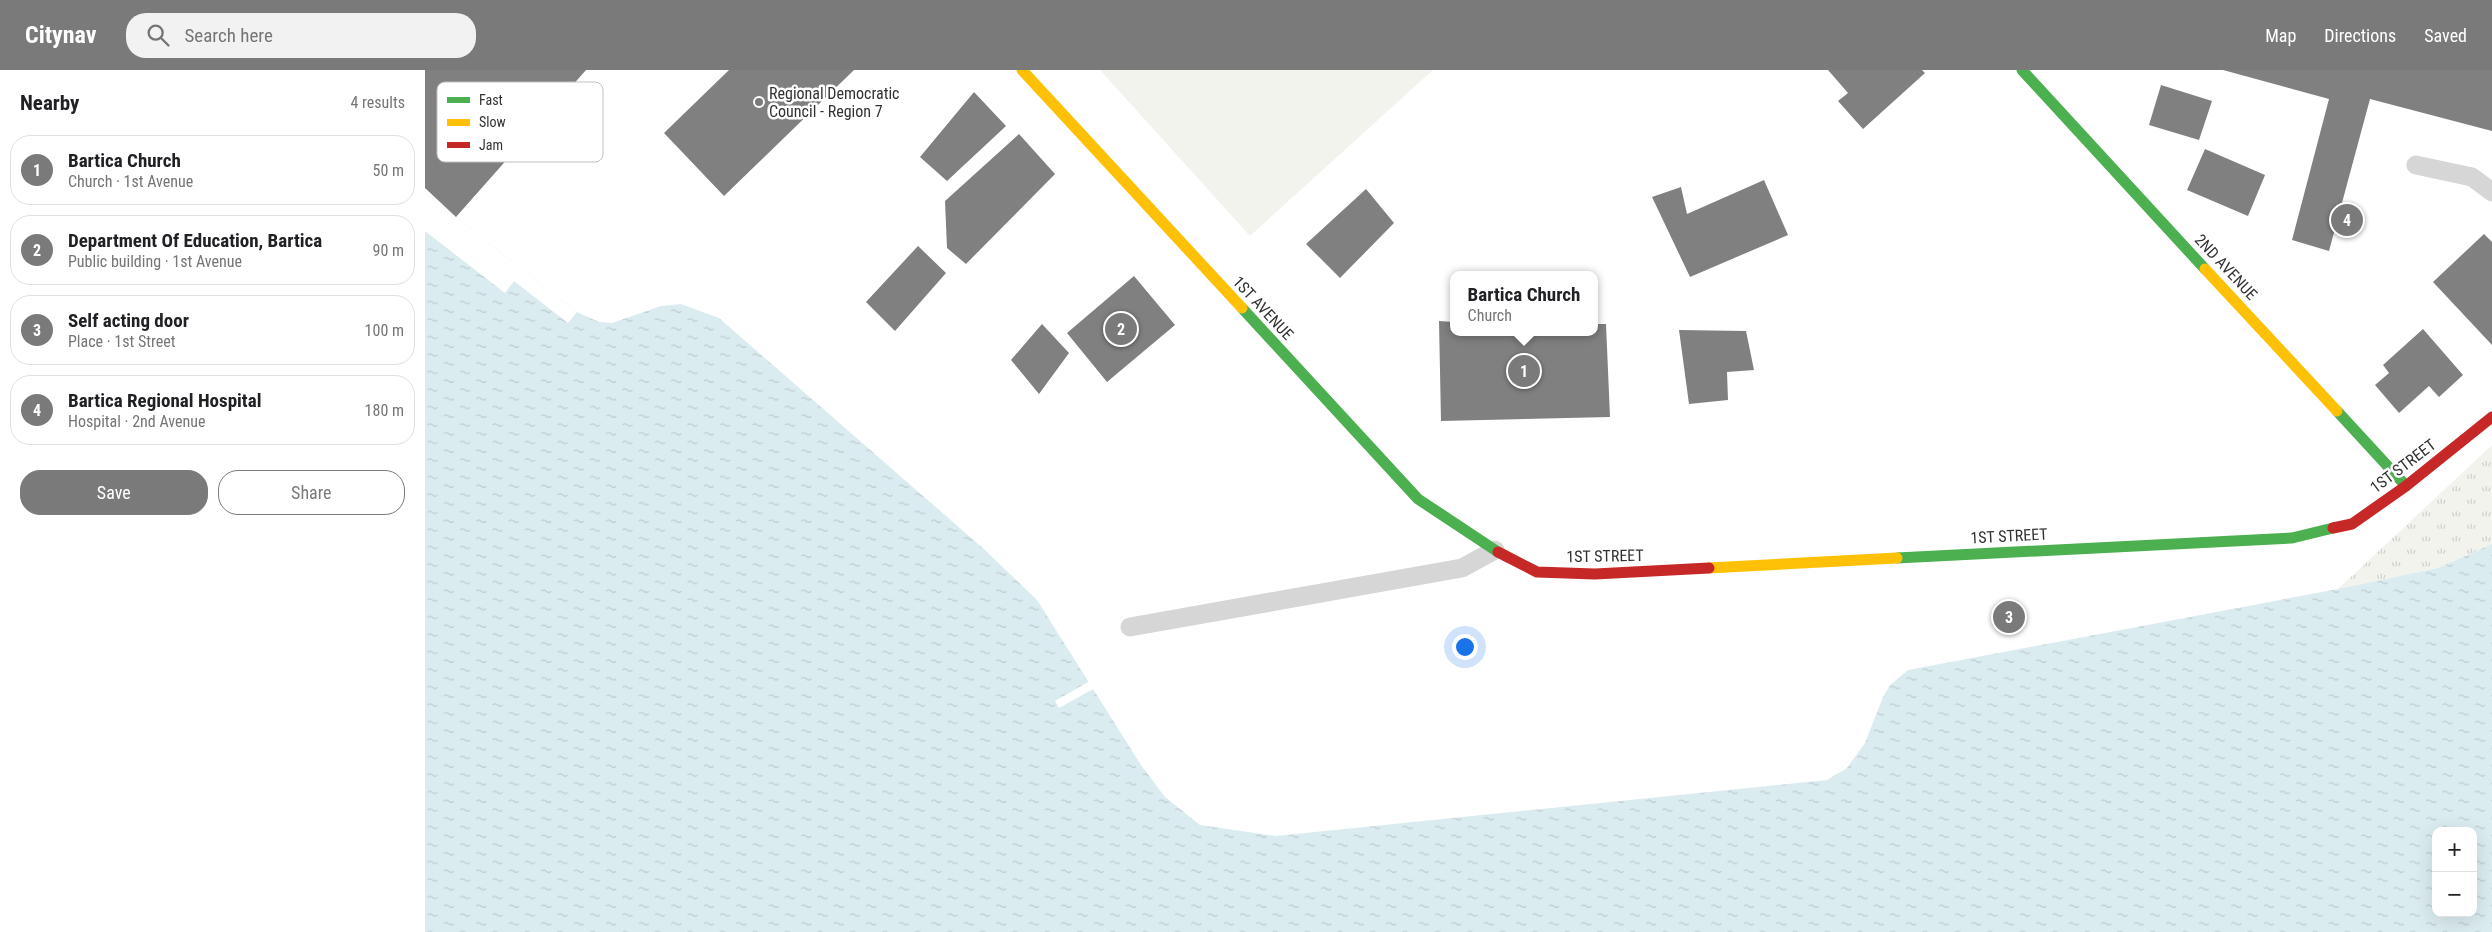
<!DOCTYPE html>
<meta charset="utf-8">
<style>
body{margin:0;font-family:"Roboto Condensed",sans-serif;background:#f2f2f2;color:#202124}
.controls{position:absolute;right:15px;bottom:15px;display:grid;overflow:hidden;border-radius:10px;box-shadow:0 5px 20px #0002}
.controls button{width:45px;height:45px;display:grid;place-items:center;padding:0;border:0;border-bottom:1px solid #e0e0e0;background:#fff;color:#202124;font:25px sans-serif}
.you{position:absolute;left:1039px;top:576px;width:18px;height:18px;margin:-12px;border:4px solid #fff;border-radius:50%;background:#1a73e8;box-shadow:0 0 0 8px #1a73e833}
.badge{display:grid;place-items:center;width:32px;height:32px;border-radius:50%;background:#7a7a7a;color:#fff;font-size:16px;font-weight:700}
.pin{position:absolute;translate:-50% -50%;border:2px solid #fff;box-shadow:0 1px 5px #0006}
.popup{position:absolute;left:1025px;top:201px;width:148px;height:65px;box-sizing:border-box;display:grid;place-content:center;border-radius:10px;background:#fff;filter:drop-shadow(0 1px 4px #0005);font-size:16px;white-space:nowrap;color:#757577}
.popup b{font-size:19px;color:#202124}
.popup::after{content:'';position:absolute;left:50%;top:100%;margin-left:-10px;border:10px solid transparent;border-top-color:#fff}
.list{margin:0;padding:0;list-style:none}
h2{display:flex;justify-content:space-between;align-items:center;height:65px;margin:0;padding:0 20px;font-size:21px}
h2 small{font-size:16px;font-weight:400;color:#757577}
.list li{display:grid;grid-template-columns:32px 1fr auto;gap:15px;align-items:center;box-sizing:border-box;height:70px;margin:0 10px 10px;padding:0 10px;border:1px solid #e0e0e0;border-radius:20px}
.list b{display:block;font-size:19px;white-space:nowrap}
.list p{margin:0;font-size:16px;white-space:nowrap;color:#757577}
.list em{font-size:16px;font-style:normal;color:#757577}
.actions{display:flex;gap:10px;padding:15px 20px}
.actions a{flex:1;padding:11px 0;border:1px solid #7a7a7a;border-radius:20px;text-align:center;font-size:18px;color:#7a7a7a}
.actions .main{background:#7a7a7a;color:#fff}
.icon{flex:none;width:28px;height:28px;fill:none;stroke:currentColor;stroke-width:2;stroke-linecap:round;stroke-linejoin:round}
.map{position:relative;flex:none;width:2067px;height:862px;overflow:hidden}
header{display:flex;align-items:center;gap:30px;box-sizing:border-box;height:70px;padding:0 25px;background:#7a7a7a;color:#fff}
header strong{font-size:24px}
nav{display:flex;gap:28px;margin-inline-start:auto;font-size:18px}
.search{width:350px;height:45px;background:#f2f2f2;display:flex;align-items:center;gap:12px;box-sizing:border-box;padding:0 18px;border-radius:20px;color:#757577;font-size:19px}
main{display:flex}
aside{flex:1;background:#fff}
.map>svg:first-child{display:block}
.grass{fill:#f2f3ed}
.park{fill:url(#park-tufts)}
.water{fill:url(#water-ripples);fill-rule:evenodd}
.pier{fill:#fff}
.building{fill:#808080}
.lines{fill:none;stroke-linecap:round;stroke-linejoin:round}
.lane{stroke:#d6d6d6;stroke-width:19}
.fast{stroke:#4caf50;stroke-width:11}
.slow{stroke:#ffc107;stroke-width:11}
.jam{stroke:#c62828;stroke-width:11}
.poi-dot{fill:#7a7a7a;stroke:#fff;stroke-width:2}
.labels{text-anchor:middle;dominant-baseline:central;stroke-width:5;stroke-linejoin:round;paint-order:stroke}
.poi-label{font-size:16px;fill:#323232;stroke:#fff;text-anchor:start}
.street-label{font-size:16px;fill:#323232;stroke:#fff}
.key{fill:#fff;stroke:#c2c2c2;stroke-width:1}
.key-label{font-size:14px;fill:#323232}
</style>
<header>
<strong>Citynav</strong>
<div class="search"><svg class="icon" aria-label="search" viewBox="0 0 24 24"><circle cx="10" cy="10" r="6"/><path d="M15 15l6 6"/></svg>Search here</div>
<nav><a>Map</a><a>Directions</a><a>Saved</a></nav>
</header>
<main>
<aside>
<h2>Nearby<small>4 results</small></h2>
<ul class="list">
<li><span class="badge">1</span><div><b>Bartica Church</b><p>Church · 1st Avenue</p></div><em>50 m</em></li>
<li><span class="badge">2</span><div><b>Department Of Education, Bartica</b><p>Public building · 1st Avenue</p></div><em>90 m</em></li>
<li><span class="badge">3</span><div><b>Self acting door</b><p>Place · 1st Street</p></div><em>100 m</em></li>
<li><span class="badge">4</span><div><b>Bartica Regional Hospital</b><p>Hospital · 2nd Avenue</p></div><em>180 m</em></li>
</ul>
<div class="actions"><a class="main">Save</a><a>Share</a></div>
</aside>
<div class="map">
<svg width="2067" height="862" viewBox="0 0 2067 862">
<defs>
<pattern id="park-tufts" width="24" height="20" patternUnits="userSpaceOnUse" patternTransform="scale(1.25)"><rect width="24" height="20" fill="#f2f3ed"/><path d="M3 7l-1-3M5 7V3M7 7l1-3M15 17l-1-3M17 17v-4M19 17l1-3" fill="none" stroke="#d0d1cc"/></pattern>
<pattern id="water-ripples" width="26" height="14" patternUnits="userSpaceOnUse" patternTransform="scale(1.25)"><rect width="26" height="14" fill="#dbecf0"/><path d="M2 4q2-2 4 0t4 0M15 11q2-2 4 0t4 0" fill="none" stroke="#bccbce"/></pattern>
</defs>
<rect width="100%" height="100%" fill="#fff"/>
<path class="grass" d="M675,0H1008L825,166Z"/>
<path class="park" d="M2067,375V474L2013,498L1913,519Z"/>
<path class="water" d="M0,123L152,242L174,252L187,253L236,236L256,234L294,248L560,480L612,530L716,695L740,727L775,755L851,766L1402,710L1422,698L1440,673L1458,627L1465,615L1483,600L1913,519L2013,498L2067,474V862H0ZM2011,761H2048V843H2011Z"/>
<path class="pier" d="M0,123L152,242L143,253L89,211L80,223L0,161Z
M665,611L670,618L634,638L630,631Z"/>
<path class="building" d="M0,0H161L31,147L0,118Z
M304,0H429L299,126L239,63Z
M1403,0H1497L1500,3L1438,59L1413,31L1423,23Z
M1798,0H2067V61L1945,29L1904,181L1867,170L1904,29Z
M1736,15L1787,31L1774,70L1724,55Z
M549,22L581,56L522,111L495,87Z
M594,64L630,104L541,194L522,178L520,131Z
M1780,79L1840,105L1823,146L1762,120Z
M1339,110L1363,165L1265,207L1227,127L1256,117L1262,144Z
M941,119L969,153L915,208L881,174Z
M2059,164L2067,172V275L2008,212Z
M493,176L521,203L470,261L441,232Z
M709,206L750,255L682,312L642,263Z
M1014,251L1029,252V262H1169V254H1181L1185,347L1016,351Z
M617,254L644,283L614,324L586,290Z
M1998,259L2038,305L2014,327L2004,316L1974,343L1950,315L1964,303L1958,295Z
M1254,260L1321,261L1329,300L1302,302L1303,330L1264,334Z"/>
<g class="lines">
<path class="lane" d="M1991,95L2047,107L2067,122
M705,557L1037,498L1070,480"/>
<path class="fast" d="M1597,0L1780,199
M817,238L993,429L1073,482
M1912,341L1981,416
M1472,488L1867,468L1908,458"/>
<path class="slow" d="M597,0L817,238
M1780,199L1912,341
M1284,498L1472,488"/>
<path class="jam" d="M1908,458L1927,454L1981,416L2067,347
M1073,482L1112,502L1170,504L1284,498"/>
</g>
<circle class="poi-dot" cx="334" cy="32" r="5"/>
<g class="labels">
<g class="poi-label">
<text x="344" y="23">Regional Democratic<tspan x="344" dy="18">Council - Region 7</tspan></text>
</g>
<g class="street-label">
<text transform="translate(1801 197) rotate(47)">2ND AVENUE</text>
<text transform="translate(838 238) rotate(47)">1ST AVENUE</text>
<text transform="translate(1978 396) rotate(-37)">1ST STREET</text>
<text transform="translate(1584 466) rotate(-3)">1ST STREET</text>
<text transform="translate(1180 486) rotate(-1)">1ST STREET</text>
</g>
</g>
<rect x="12" y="12" width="166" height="80" rx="8" class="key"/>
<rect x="22" y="27" width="23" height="6" fill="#4caf50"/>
<rect x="22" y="49" width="23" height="7" fill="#ffc107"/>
<rect x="22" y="72" width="23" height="6" fill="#c62828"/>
<g class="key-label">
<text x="54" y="35">Fast</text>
<text x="54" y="57">Slow</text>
<text x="54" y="80">Jam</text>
</g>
</svg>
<div class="controls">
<button>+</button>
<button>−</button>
</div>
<div class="you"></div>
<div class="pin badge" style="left:1099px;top:301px">1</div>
<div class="popup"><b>Bartica Church</b>Church</div>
<div class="pin badge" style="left:696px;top:259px">2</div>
<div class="pin badge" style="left:1584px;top:547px">3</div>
<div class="pin badge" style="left:1922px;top:150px">4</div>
</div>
</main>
